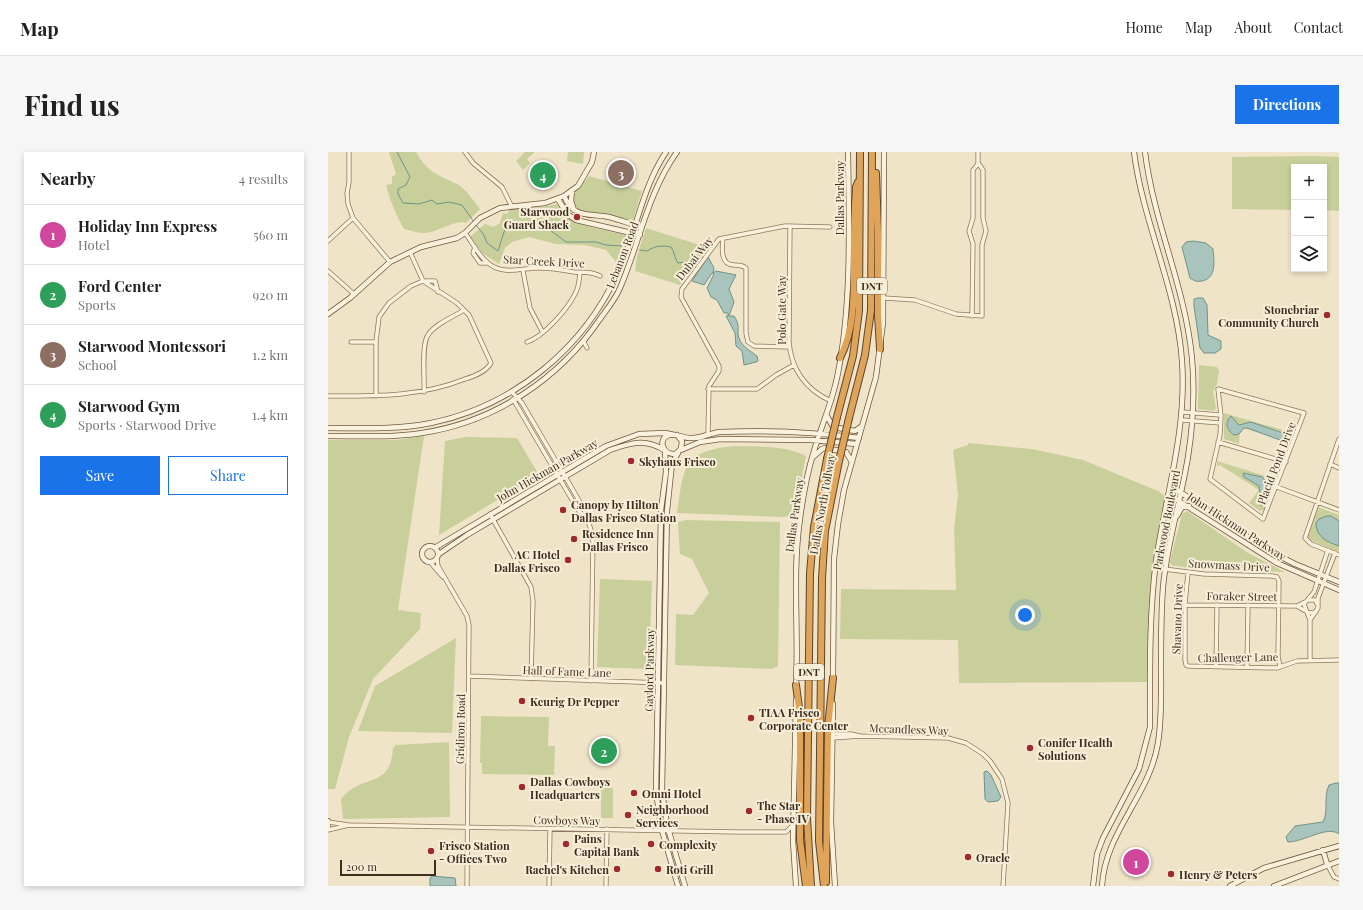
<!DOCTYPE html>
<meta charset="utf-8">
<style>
body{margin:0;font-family:"Playfair Display",serif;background:#f6f6f6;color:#202124}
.controls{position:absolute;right:12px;top:12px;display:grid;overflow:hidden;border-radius:0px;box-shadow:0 2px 6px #0003}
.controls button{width:36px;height:36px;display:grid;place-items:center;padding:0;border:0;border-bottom:1px solid #e0e0e0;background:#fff;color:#202124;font:20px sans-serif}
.scale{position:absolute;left:12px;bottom:10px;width:96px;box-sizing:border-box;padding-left:4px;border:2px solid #3d2e20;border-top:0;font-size:11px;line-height:14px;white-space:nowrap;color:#3d2e20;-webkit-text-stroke:3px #f7eed8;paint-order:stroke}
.you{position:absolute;left:697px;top:463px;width:14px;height:14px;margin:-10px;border:3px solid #fff;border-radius:50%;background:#1a73e8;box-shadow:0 0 0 6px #1a73e833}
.badge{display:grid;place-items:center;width:26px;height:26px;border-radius:50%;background:#1a73e8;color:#fff;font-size:13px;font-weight:700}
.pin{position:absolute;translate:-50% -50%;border:2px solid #fff;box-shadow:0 1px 4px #0006}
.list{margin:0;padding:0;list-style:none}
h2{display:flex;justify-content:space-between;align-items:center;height:52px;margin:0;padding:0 16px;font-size:17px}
h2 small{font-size:13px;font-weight:400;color:#757577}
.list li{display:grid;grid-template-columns:26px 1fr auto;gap:12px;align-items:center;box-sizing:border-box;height:60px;padding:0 16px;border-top:1px solid #e0e0e0}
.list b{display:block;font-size:15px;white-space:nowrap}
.list p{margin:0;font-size:13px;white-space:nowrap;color:#757577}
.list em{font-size:13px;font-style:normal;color:#757577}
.actions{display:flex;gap:8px;padding:12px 16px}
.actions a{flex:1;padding:9px 0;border:1px solid #1a73e8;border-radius:0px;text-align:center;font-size:14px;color:#1a73e8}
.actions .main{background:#1a73e8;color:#fff}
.icon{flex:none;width:22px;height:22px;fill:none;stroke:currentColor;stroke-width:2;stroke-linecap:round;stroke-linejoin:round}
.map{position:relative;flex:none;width:1011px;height:734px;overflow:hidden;border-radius:0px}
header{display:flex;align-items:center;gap:24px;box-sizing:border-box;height:56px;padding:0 20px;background:#fff;border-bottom:1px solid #e0e0e0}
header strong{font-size:19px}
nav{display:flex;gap:22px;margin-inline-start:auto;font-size:14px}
.intro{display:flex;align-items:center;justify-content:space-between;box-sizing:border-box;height:96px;padding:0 24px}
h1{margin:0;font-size:28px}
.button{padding:10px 18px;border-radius:0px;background:#1a73e8;color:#fff;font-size:14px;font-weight:700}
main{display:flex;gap:24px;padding:0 24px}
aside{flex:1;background:#fff;border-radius:0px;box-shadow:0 2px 6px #0003}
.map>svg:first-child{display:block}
.green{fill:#c9cf9b}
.water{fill:#a9c4bc;stroke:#6f938a}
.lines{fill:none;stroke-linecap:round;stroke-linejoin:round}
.stream{stroke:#6f938a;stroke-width:1}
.street-casing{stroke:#8d765c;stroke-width:5}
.secondary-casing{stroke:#6f573f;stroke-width:6}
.highway-casing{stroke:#5b4430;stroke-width:8}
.street{stroke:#faf1dc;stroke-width:3.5}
.secondary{stroke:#faf1dc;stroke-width:4.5}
.highway{stroke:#e0a458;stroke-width:6}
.highway-bridge-casing{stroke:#5b4430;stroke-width:8;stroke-linecap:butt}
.highway-bridge{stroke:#e0a458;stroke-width:6}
.poi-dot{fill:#9e2a2b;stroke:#f7eed8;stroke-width:1.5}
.labels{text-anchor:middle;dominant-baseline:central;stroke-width:4;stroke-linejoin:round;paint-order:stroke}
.shield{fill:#f7eed8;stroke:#756857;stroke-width:1}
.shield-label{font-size:10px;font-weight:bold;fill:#3d2e20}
.street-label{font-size:11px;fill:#3d2e20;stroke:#f7eed8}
.poi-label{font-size:11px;font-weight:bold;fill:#3d2e20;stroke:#f7eed8;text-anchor:start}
</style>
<header>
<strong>Map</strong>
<nav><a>Home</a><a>Map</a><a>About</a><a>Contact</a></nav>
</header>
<div class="intro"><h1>Find us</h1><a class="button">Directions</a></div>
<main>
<aside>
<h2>Nearby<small>4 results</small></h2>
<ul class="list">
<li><span class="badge" style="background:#d1479c">1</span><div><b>Holiday Inn Express</b><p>Hotel</p></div><em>560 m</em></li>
<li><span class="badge" style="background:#2e9e5b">2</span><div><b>Ford Center</b><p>Sports</p></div><em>920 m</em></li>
<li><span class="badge" style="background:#8d6e63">3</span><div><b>Starwood Montessori</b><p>School</p></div><em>1.2 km</em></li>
<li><span class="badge" style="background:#2e9e5b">4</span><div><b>Starwood Gym</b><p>Sports · Starwood Drive</p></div><em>1.4 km</em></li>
</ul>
<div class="actions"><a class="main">Save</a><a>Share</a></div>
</aside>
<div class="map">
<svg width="1011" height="734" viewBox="0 0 1011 734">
<rect width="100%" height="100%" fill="#f0e4c8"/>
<path class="green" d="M61,0H88C99,20 110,23 129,32C138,37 146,49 152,57L138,71C126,67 109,82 95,81C89,81 82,78 76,77C68,63 62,49 58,33L64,32V25L68,22Z
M197,0H207L199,7L202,11L195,18L188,9Z
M240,0H256L255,12L239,9Z
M989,4L1011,5V59L996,58V15H966V58L904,57V5Z
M261,24L314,39L304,71C290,68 238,65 245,43C248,36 257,30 261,24Z
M229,52C243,75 273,77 298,83L289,111L278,98L270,96L256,93L228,92L201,85L184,90L177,96L171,112L154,101L142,85L157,72L165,75L172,71L175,61L179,62L182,57L215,55Z
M318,76L378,95L352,133L307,119L309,104Z
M871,213L889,215L891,219L889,232L885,239L888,256L886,259L870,257Z
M896,261L965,281L962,289L912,275L911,292L896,287Z
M96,284L70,458L93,461L92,477L45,527L21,585L7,637H0V288H69Z
M137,285L189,286L211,323L111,383L117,289Z
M640,291L704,297L755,308L830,339L837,344L838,349C822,413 820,465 819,530L631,531L630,488L512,487L513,437L628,438L626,376L630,343L625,298L640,293Z
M406,294C429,295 457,293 478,304L466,363L454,365L349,361C356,315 354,299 406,294Z
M889,309L947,327L936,358L932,359L921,351L931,338L892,313L889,314Z
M990,355L1011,363V400L984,389L979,385Z
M859,359L920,401L957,420L869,417L843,413L842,410L854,362Z
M358,368L452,370L450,514L443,517L347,513L348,462L365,463L381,441L364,407L352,402L350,370Z
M272,427L324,429L321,517L269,515Z
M128,486L124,581L30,579L47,534Z
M153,564L221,565L220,594H227L226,623L154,622V611H152Z
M121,590L122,665L15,667L13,647C34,620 62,639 65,596L68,593Z
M273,636H285V666H273Z"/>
<path class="water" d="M865,89L878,91L885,97C886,109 889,126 874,129C869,130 866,129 862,126L854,95L858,90Z
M380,105L386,116L385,121L388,119L408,123L401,137L406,150L401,164H406C411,171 410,175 410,182C411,193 421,198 429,204L430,209L428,210L416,213L414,199L408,194L407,181L398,164H400V161H396L389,148L383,145L379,136L386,122L384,121L376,133L364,129Z
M870,146H875L879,153L880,183L893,189V197L887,201H876L872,196L866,154V147Z
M903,264L911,273L923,270L955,281L958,286L952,288L919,276H916L911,282L906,283C899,278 896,271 903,264Z
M915,321L934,325L940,331L936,351L933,354L931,334L916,325Z
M999,364H1003L1011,369V394C999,390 988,385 988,371L991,367Z
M659,619L663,623L673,645L670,649L660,650L657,647L656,620Z
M1008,631H1011V682C999,673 976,690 960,690L958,685L967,674L995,670C1001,658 995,646 1001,633Z
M104,724L127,726L128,734H102V726Z"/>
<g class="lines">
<path class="stream" d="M69,0L82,25L78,33L70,37V42L75,51L91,52L104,48L109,52L121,50L134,53L146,70
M148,73L156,83L159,91L170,99L177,77L184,73L212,74L222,78L238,90H268L278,93L294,94
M312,98L319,99C327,94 333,93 343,95C347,100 346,106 350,111L357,110L367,113"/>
<defs>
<path id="street" d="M21,0V30L19,41L20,52L25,66L62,110
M137,0L145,11L174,35L183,53
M462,74L461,190C463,217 478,238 503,249
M137,81C144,90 150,103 159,110C175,125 195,115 212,116C223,116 235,118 246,120C255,121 263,119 272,124
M395,86C394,96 392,113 406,113C411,113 414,113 418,116V181L420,190L426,194L461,195
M0,89L25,66
M147,95L145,101L152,111H159
M0,119L26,142
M195,119L202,156L214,179
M556,146L587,148L628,162L654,164V93L658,79L655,66V18L650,11
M644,164L645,92L641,79L645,66V18L650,12V0
M23,190H48
M199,190C215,185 239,158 247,142C251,136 251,128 252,121
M256,190L259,196
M380,237H429L448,223L466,213
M890,237L976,261L935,367L882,327L892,283L893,264Z
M96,240C97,227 93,193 100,183C107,172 125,165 136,158
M184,240L194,251L256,357L265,384L263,529
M0,244C48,244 92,245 137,227C147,224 158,220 163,211L141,163L129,151L95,129L82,100
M48,244V190L51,165L61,151L83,134L95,129H107L110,140
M185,247L250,358L258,366
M854,260L892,263
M854,268L892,271
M380,282L381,234L391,219V214L353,145L354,137L391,87L457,74L502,75
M1011,287L977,386L983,392L1011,403
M890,290L958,310
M1002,312L1011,316
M949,335L1011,358
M162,362L203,435L205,449L203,527
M109,407L110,414L139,464L141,473L139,734
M102,410L115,425
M828,416L876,422L944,424L949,425L951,429L950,504L952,515
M860,421L857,451V508L858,513L860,514L949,516L969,509L1011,508
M857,453L969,454L981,461L988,460
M969,454L981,448H987L989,452
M982,468L990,456V446L1007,401
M982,507V468L976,452L986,440L1000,398
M888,515L889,453
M919,515L920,453
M141,524L336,531
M505,582H523L532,584
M505,586L532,584L620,586L638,591L655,602L662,609L674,627L680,651L675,734
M0,670L21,673L409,680H458L465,673
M0,678L21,673
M999,712L1006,725L1011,727
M221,734L222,677
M278,734L279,677"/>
<path id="secondary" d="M244,38L243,49L246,58
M236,44C246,67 260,61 281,65C292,68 303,72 314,75
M230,47L239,62L248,68L312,83
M0,162L22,146L62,110L93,95L129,86L137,81L152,66L172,56L217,51L236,44L250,34L264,10L266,0
M499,264L505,275L527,279L534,274
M0,276C34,276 69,278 103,271C186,254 257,196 291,118C308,80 314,36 338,0
M349,283L354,289L353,297L347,302C335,303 329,287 341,283C348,281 355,286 362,286C372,287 382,281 392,280C438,278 486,280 531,286
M0,284C31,284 63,286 94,281C167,270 231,227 272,167C279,157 287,148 292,136C311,92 320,40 349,0
M353,298L372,290L393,287L483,288L529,292
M337,299L338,320L333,358L328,639L333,675L350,734
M350,301L344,312L339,359L334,639L339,673L357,734
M485,305L494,297L497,296L518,300L524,310
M843,334L938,397L967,412L1011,430
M841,343L949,411L1011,438
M849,364L854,355L861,354
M94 402a8 8 0 1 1 16 0a8 8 0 1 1-16 0Z
M108,395L278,294L311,282L337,281L347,283
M111,402L139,383L282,298C302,291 317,286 336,298
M505,528L506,407L510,372L516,338L548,225L555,171L556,0
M468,536C471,480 464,423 472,367C475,344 479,321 486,299C494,272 505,248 510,221C524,149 521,73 520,0
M505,552L503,670L507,734
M0,669V677
M995,698L999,712
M468,734L465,689L468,548
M765,734L769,702L775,686L811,617L822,575C822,520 821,463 828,409C838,342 859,278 854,209C849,137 815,71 806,0
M774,734C777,680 822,643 830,591C834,566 833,540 833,515C833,488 833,461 835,435C839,391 853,348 860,305C865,273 867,239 864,206C857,134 826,72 817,0
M902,734L936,716L1011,694
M946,734L1011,709"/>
<path id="highway" d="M548,21L550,80V163L552,197
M512,206C530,171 525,126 526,88C526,70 527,53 528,35L530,30
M509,265L525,204L531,159L532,0
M521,266L537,203L543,158L544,0
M468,533L472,563V688L478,734
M498,730L500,575L505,526
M483,734L479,666L482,421L486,375L499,307
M496,734L491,689L494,426L497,379L511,309"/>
</defs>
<use href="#street" class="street-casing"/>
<use href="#secondary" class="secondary-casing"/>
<use href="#highway" class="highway-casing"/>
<use href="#street" class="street"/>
<use href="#secondary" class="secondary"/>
<use href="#highway" class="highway"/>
<defs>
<path id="highway-bridge" d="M499,307L509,265
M511,309L521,266"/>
</defs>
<use href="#highway-bridge" class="highway-bridge-casing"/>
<use href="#highway-bridge" class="highway-bridge"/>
</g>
<g class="poi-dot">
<circle cx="249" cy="65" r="4"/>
<circle cx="999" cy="163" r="4"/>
<circle cx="303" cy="309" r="4"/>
<circle cx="235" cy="358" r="4"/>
<circle cx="246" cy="387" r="4"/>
<circle cx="240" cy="408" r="4"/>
<circle cx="194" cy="549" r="4"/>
<circle cx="423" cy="566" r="4"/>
<circle cx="702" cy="596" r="4"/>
<circle cx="194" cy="635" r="4"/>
<circle cx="306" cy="641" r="4"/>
<circle cx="421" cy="659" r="4"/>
<circle cx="300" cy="663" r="4"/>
<circle cx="238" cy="692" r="4"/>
<circle cx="323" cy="692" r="4"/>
<circle cx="103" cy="699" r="4"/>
<circle cx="640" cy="705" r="4"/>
<circle cx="289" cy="717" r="4"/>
<circle cx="330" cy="717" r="4"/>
<circle cx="843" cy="722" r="4"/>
</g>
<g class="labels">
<g class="shield">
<rect x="529" y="126" width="30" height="16" rx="3"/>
<rect x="466" y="512" width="30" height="16" rx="3"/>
</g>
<g class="shield-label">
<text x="544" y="134">DNT</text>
<text x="481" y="520">DNT</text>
</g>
<g class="street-label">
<text transform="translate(511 46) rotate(-90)">Dallas Parkway</text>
<text transform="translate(294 103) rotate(-69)">Lebanon Road</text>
<text transform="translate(366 106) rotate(-52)">Dubai Way</text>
<text transform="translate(216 109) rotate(3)">Star Creek Drive</text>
<text transform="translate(453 158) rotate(-90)">Polo Gate Way</text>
<text transform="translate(948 311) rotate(-69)">Placid Pond Drive</text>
<text transform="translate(219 318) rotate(-30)">John Hickman Parkway</text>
<text transform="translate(494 352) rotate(-80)">Dallas North Tollway</text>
<text transform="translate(466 363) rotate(-82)">Dallas Parkway</text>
<text transform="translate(838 368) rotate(-79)">Parkwood Boulevard</text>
<text transform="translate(909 374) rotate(33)">John Hickman Parkway</text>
<text transform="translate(901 413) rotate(3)">Snowmass Drive</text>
<text transform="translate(914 444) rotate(1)">Foraker Street</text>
<text transform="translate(849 467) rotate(-88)">Shavano Drive</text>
<text transform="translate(910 505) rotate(-1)">Challenger Lane</text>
<text transform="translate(321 518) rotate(-89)">Gaylord Parkway</text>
<text transform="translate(239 519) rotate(2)">Hall of Fame Lane</text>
<text transform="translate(132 577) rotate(-89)">Gridiron Road</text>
<text transform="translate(581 577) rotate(2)">Mccandless Way</text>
<text transform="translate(239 668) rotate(1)">Cowboys Way</text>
</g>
<g class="poi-label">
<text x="241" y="59" text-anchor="end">Starwood<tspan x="241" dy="13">Guard Shack</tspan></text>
<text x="991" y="157" text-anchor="end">Stonebriar<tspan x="991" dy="13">Community Church</tspan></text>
<text x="311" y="309">Skyhaus Frisco</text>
<text x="243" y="352">Canopy by Hilton<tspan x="243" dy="13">Dallas Frisco Station</tspan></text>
<text x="254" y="381">Residence Inn<tspan x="254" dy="13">Dallas Frisco</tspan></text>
<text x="232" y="402" text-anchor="end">AC Hotel<tspan x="232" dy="13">Dallas Frisco</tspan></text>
<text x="202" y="549">Keurig Dr Pepper</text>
<text x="431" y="560">TIAA Frisco<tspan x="431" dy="13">Corporate Center</tspan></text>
<text x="710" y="590">Conifer Health<tspan x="710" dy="13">Solutions</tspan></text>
<text x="202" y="629">Dallas Cowboys<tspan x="202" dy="13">Headquarters</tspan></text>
<text x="314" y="641">Omni Hotel</text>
<text x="429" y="653">The Star<tspan x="429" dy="13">- Phase IV</tspan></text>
<text x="308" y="657">Neighborhood<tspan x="308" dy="13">Services</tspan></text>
<text x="246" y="686">Pains<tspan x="246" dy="13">Capital Bank</tspan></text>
<text x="331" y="692">Complexity</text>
<text x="111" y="693">Frisco Station<tspan x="111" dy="13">- Offices Two</tspan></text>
<text x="648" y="705">Oracle</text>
<text x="281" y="717" text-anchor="end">Rachel's Kitchen</text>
<text x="338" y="717">Roti Grill</text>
<text x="851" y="722">Henry &amp; Peters</text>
</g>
</g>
</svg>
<div class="controls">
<button>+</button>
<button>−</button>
<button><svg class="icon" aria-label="layers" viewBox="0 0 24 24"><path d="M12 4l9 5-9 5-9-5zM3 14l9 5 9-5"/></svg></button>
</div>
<div class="scale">200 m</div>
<div class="you"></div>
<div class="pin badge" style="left:808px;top:710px;background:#d1479c">1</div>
<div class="pin badge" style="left:276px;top:599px;background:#2e9e5b">2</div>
<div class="pin badge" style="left:293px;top:21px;background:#8d6e63">3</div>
<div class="pin badge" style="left:215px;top:23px;background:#2e9e5b">4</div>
</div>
</main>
